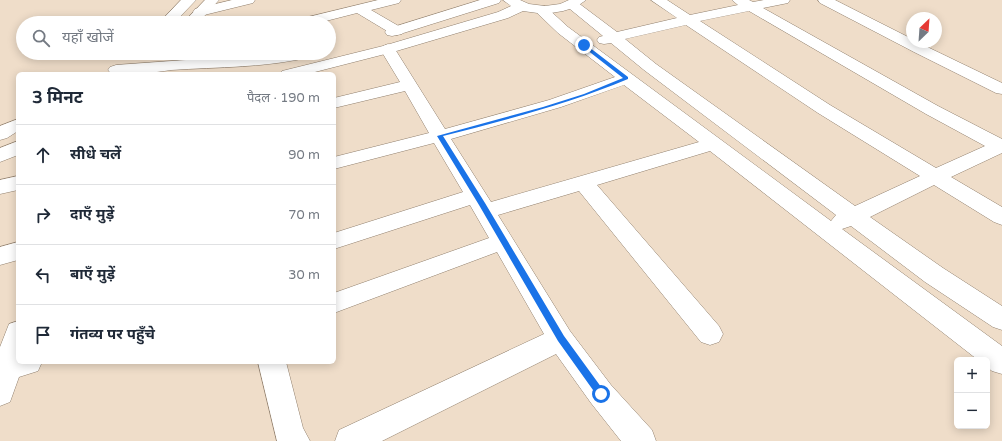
<!DOCTYPE html>
<html lang="hi">
<meta charset="utf-8">
<style>
body{margin:0;font-family:"Varela Round","Noto Sans Devanagari",sans-serif;background:#f6f6f7;color:#1f2937}
.controls{position:absolute;right:12px;bottom:12px;display:grid;overflow:hidden;border-radius:6px;box-shadow:0 2px 10px #0003}
.controls button{width:36px;height:36px;display:grid;place-items:center;padding:0;border:0;border-bottom:1px solid #e0e1e3;background:#fff;color:#1f2937;font:20px sans-serif}
.compass{position:absolute;left:906px;top:12px;width:36px;height:36px;border-radius:50%;background:#fff;box-shadow:0 2px 10px #0003;rotate:25deg}
.stop{position:absolute;width:12px;height:12px;margin:-9px;border:3px solid #1a73e8;border-radius:50%;background:#fff}
.stop.end{background:#1a73e8;border-color:#fff;box-shadow:0 1px 4px #0008}
.list{margin:0;padding:0;list-style:none}
h2{display:flex;justify-content:space-between;align-items:center;height:52px;margin:0;padding:0 16px;font-size:17px}
h2 small{font-size:13px;font-weight:400;color:#747a83}
.list li{display:grid;grid-template-columns:26px 1fr auto;gap:12px;align-items:center;box-sizing:border-box;height:60px;padding:0 16px;border-top:1px solid #e0e1e3}
.list b{display:block;font-size:15px;white-space:nowrap}
.list em{font-size:13px;font-style:normal;color:#747a83}
.icon{flex:none;width:22px;height:22px;fill:none;stroke:currentColor;stroke-width:2;stroke-linecap:round;stroke-linejoin:round}
.map{position:relative;flex:none;width:1002px;height:441px;overflow:hidden}
.search{position:absolute;background:#fff;box-shadow:0 2px 10px #0003;left:16px;top:16px;width:320px;height:44px;display:flex;align-items:center;gap:10px;box-sizing:border-box;padding:0 14px;border-radius:22px;color:#747a83;font-size:15px}
.panel{position:absolute;background:#fff;box-shadow:0 2px 10px #0003;left:16px;top:72px;width:320px;height:292px;border-radius:6px}
.map>svg:first-child{display:block}
.lines{fill:none;stroke-linecap:round;stroke-linejoin:round}
.minor-casing{stroke:#91806e;stroke-width:1}
.major-casing{stroke:#91806e;stroke-width:1}
.minor{fill:#fff;fill-rule:evenodd}
.major{fill:#fff;fill-rule:evenodd}
.route{fill:#1a73e8}
</style>
<div class="map">
<svg width="1002" height="441" viewBox="0 0 1002 441">
<rect width="100%" height="100%" fill="#efddc9"/>
<g class="lines">
<defs>
<path id="minor" d="M232,0H255L253,3L200,16L195,15L193,12L195,9Z
M378,0H401L399,3L371,10L402,28L404,31L402,34L397,35L392,34L357,13L318,23H294L296,20Z
M651,0H667L690,15L738,5L732,0H749L753,2L764,0H790L788,3L763,8L938,106L1002,139V153L951,177L1002,207V225L994,222L934,185L870,217L943,268L1002,306V330L993,327L925,282L851,226L842,229L1002,346V374L992,371L987,367V360H978L710,151L597,185L719,326L723,334L719,342L710,345L701,342L579,191L498,215L570,331L611,385L652,430L656,441H621L591,403L556,354L382,441H335L339,430L544,334L497,252L334,313V293L489,238L470,205L334,249V233L463,192L434,143L334,169V157L429,133L405,91L334,108V98L400,82L380,49L383,46L388,44L393,46L445,129L549,100L615,77L558,33L533,9L535,6H545L568,27L831,221L836,215L644,70L611,43L604,44L599,43L597,40L599,37L603,36L565,5L567,2H577L617,32L677,18ZM749,11L926,114L985,146L936,168L830,105L700,21ZM686,25L818,113L920,176L855,206L656,64L625,39ZM624,85L699,142L491,202L451,139L561,107Z
M818,0H835L912,39V42H917L1002,83V94L996,93L914,52L820,3Z
M205,53H221C215,62 210,69 198,66L196,63Z
M18,176V190L0,194V180Z
M18,242V260L0,265V247Z
M18,321V362H42L38,371L19,377L10,402L0,406V347L9,324Z
M258,362H286L303,428L310,441H277Z"/>
<path id="major" d="M181,0H196L174,23H159Z
M205,0H219L198,23H183Z
M480,0H501L499,3L397,35L392,36L387,35L385,32L387,29Z
M503,0H520L529,4L545,6L560,4L569,0H586L576,7L563,11L545,14L523,11L508,18L393,52L307,74H280L282,71L383,46L498,12L511,6Z
M282,53H317L314,56C268,68 218,67 171,70C156,72 125,77 112,74C110,73 110,72 108,70L110,67L116,65Z
M18,119V131L7,138L0,140V126Z
M18,141V155L0,162V148Z"/>
</defs>
<use href="#minor" class="minor-casing"/>
<use href="#major" class="major-casing"/>
<use href="#minor" class="minor"/>
<use href="#major" class="major"/>
</g>
<path class="route" d="M582,44H585L628,77V79C568,104 506,120 443,136L485,203L564,336L604,391L605,394L604,397L601,398L598,397L558,341L479,205L437,136L543,107L584,94L623,78L582,46Z"/>
</svg>
<div class="controls">
<button>+</button>
<button>−</button>
</div>
<svg class="compass" viewBox="-18 -18 36 36"><path d="M0-13l5 13h-10z" fill="#e53935"/><path d="M0 13l5-13h-10z" fill="#747a83"/></svg>
<div class="stop" style="left:601px;top:394px"></div>
<div class="stop end" style="left:584px;top:45px"></div>
<div class="search"><svg class="icon" aria-label="search" viewBox="0 0 24 24"><circle cx="10" cy="10" r="6"/><path d="M15 15l6 6"/></svg>यहाँ खोजें</div>
<section class="panel">
<h2>3 मिनट<small>पैदल · 190 m</small></h2>
<ul class="list">
<li><svg class="icon" aria-label="ahead" viewBox="0 0 24 24"><path d="M12 20V5M6 11l6-6 6 6"/></svg><div><b>सीधे चलें</b></div><em>90 m</em></li>
<li><svg class="icon" aria-label="right" viewBox="0 0 24 24"><path d="M7 20v-9h11M14 6l5 5-5 5"/></svg><div><b>दाएँ मुड़ें</b></div><em>70 m</em></li>
<li><svg class="icon" aria-label="left" viewBox="0 0 24 24"><path d="M17 20v-9H6M10 6l-5 5 5 5"/></svg><div><b>बाएँ मुड़ें</b></div><em>30 m</em></li>
<li><svg class="icon" aria-label="arrive" viewBox="0 0 24 24"><path d="M6 21V4h12l-3 4 3 4H6"/></svg><div><b>गंतव्य पर पहुँचे</b></div></li>
</ul>
</section>
</div>
